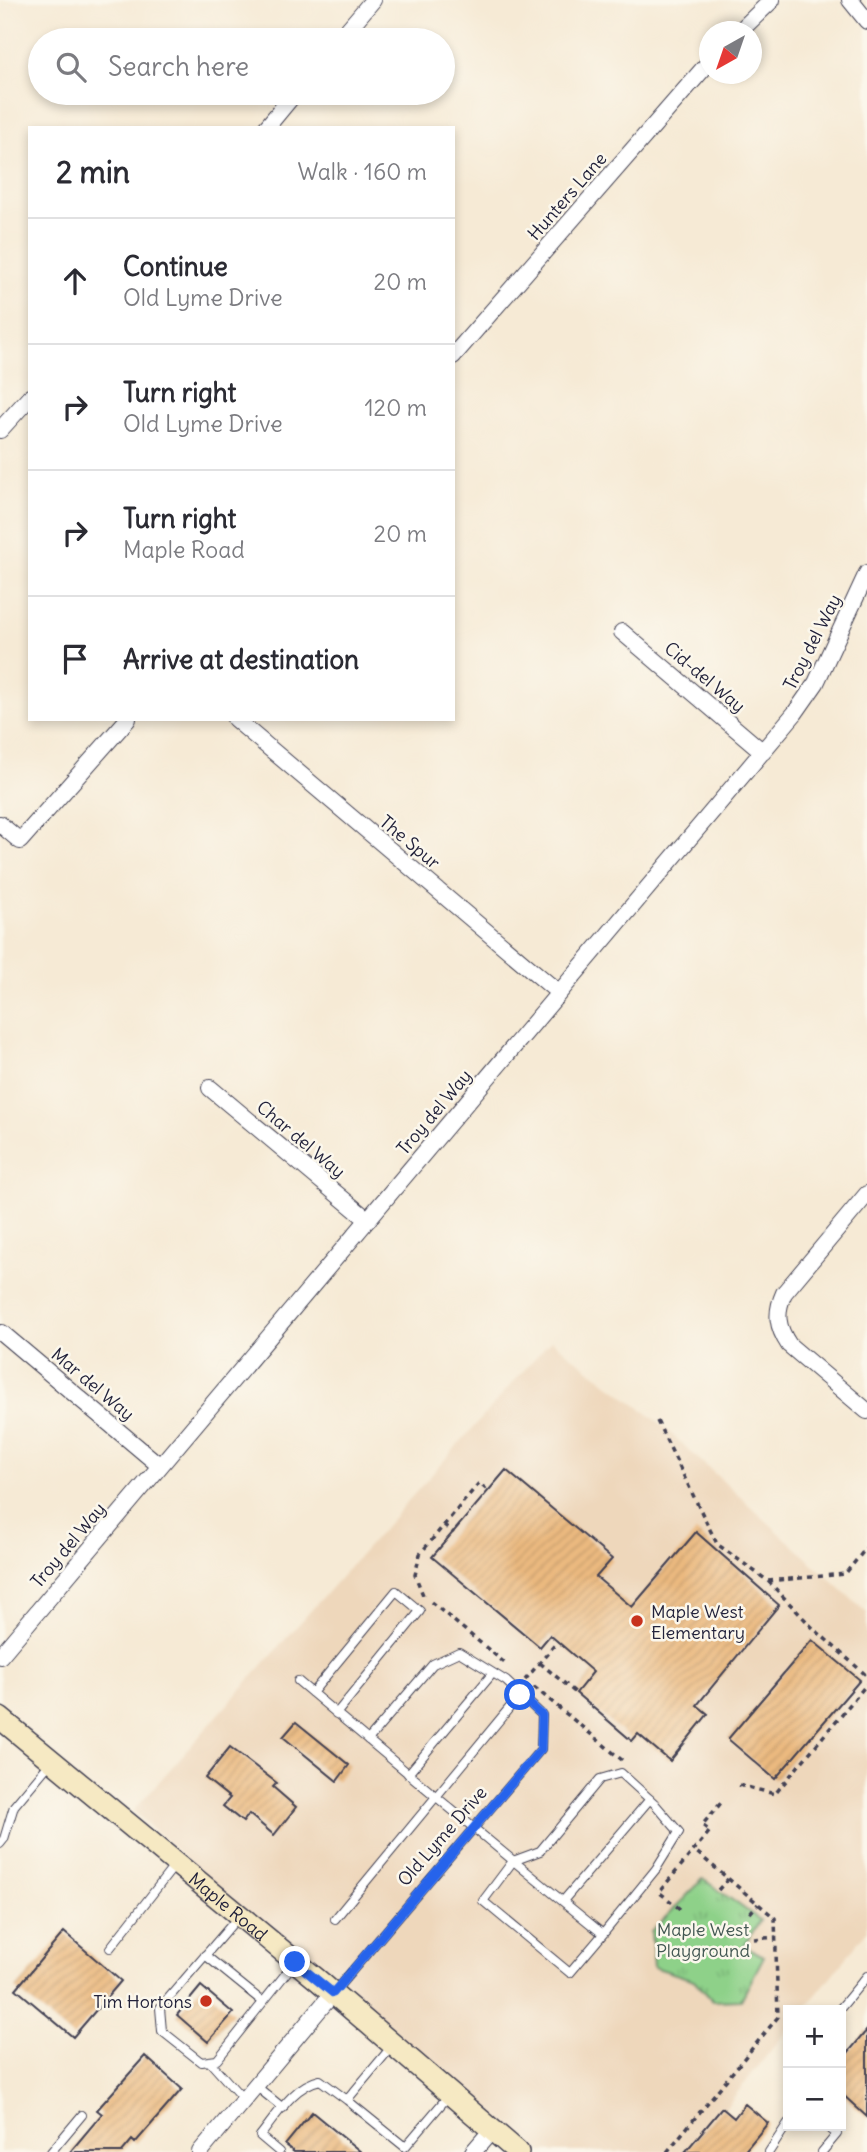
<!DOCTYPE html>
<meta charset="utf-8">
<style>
body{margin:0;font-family:Delius,sans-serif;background:#f2f2f3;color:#2b2b33}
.controls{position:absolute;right:21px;bottom:21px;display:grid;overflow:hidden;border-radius:0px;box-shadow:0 4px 10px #0003}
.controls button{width:63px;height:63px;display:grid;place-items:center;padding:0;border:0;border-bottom:2px solid #e1e1e2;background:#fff;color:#2b2b33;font:35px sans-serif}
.compass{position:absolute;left:699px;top:21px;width:63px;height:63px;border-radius:50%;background:#fff;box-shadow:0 4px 10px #0003;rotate:220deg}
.stop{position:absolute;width:21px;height:21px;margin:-16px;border:5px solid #2563eb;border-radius:50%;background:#fff}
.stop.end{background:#2563eb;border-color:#fff;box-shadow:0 2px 7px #0008}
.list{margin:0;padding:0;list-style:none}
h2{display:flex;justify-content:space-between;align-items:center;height:91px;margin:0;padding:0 28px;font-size:30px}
h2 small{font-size:23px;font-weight:400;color:#7c7c81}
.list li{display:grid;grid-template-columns:46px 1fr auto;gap:21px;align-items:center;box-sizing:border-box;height:126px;padding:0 28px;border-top:2px solid #e1e1e2}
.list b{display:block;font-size:26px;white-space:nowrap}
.list p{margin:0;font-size:23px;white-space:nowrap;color:#7c7c81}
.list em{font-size:23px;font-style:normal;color:#7c7c81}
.icon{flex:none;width:38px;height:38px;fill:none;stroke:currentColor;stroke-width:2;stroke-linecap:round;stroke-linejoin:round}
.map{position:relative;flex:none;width:867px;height:2152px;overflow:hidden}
.search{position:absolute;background:#fff;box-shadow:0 4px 10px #0003;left:28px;top:28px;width:427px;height:77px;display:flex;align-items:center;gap:18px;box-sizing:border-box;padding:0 24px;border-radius:38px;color:#7c7c81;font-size:26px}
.panel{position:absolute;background:#fff;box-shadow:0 4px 10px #0003;left:28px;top:126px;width:427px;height:595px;border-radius:0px}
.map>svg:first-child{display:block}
.built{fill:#eed7bb}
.park{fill:url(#park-tufts);stroke:#587a62;stroke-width:2}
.building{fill:url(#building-hatch)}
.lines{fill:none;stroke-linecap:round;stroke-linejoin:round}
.lane-casing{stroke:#424052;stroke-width:10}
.street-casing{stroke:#424052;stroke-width:18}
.secondary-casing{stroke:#424052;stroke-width:24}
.path{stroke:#424052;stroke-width:3.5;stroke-dasharray:5 5;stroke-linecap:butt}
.lane{stroke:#fff;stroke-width:8}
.street{stroke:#fff;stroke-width:16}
.secondary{stroke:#f6e9c3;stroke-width:21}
.route{stroke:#2563eb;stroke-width:9}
.poi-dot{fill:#c8321e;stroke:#fbf7ec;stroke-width:2.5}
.labels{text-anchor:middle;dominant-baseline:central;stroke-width:5;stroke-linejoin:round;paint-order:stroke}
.street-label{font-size:18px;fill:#22223b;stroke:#fbf7ec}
.poi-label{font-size:18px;fill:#22223b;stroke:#fbf7ec;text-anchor:start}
.park-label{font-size:18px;fill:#425752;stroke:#fbf7ec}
</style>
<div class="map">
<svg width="867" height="2152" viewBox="0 0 867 2152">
<defs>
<pattern id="park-tufts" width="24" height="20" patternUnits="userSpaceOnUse" patternTransform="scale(1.75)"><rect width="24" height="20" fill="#8ed189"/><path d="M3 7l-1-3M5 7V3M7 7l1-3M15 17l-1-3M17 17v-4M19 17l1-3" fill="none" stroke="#7ab377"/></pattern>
<pattern id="building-hatch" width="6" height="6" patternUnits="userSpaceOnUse" patternTransform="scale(1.75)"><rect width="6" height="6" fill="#ebb97f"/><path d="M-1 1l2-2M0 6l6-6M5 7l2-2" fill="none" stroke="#c99f6f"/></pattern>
</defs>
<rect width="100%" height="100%" fill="#fbf7ec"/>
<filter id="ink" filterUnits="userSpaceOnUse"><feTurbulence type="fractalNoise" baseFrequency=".0143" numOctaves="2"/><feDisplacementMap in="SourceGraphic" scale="14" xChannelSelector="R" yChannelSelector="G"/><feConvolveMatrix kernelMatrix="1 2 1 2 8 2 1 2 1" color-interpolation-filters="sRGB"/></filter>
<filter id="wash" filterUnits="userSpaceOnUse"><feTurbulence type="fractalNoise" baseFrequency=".00686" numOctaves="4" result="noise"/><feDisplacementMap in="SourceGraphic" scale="28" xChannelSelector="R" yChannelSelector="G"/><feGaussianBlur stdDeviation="1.57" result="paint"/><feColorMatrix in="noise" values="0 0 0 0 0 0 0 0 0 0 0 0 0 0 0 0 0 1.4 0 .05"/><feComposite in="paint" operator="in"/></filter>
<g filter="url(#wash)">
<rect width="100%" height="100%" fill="#f6ead5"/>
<path class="built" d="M551,1340L657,1421L867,1613V1931L804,2010H788V2029L690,2152H518L333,1993L133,1811Z"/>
<path class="park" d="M703,1879L760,1920L744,1946L764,1956L741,2000L713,2001L694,1980L654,1967L651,1932Z"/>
<g id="blocks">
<path class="building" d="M506,1470L612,1559L596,1577L632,1607L696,1532L779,1605L697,1705L708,1714L670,1761L638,1734L632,1741L576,1693L593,1672L550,1635L540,1647L432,1557Z
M812,1640L860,1680L775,1779L728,1739Z
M296,1722L349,1765L337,1781L283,1737Z
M230,1747L277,1783L273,1787L296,1807L274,1835L249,1814L243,1822L223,1806L230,1798L205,1778Z
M64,1932L121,1981L73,2037L16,1989Z
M201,1986L233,2013L208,2042L177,2015Z
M867,2030V2117L841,2093V2061Z
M145,2056L182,2089L135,2143L132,2140L122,2152H70L102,2114L97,2110Z
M745,2104L768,2123L744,2152H685L722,2108L734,2118Z
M312,2112L361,2152H294L285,2145Z"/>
</g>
</g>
<g filter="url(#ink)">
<use href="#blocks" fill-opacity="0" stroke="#424052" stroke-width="2"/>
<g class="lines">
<defs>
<path id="lane" d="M298,1681C399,1766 500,1851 603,1934L570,1973L483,1901L513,1861L540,1851L600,1779L621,1773L654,1803L679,1832L656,1869L603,1934
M312,1693L396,1591L420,1611L336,1714
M408,1774L493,1673
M0,1844L4,1839L14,1806L50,1763
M563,1901L650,1799
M239,1916L160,2008L162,2031L201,2062L217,2060L295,1962
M335,1919L520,1695
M110,1948L175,1865
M205,1955L263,2002
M335,1991L541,1749L542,1715L506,1681L459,1652L433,1664L368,1740
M839,2010L867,1976
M209,2061L244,2100
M256,2086L283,2108
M347,2100L405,2147L450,2094
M51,2152L82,2115
M279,2152L260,2136C277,2115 293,2086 320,2080L347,2100L393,2045
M769,2152L788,2123
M822,2152L837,2134L826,2126"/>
<path id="street" d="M850,0L867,21
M739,32L772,0
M339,40L373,0
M266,128L295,93
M453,356L710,61
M0,430L30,397
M622,632L763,752
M235,719L559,993
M0,824L20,841L128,719
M210,1088L368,1220
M867,1194L784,1293C775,1313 777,1327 789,1345L867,1411
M2,1333L160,1466
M0,1656L795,713L816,683L867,573
M200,2152L333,1993
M473,2152L492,2130"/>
<g id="secondary">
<path id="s1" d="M0,1718L319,1981L518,2152"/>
</g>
</defs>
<use href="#lane" class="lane-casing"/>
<use href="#street" class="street-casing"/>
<use href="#secondary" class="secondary-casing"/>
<path class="path" d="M657,1421L717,1544L768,1581L845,1574L867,1547
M444,1525L454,1533
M768,1581L813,1628L867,1676
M423,1595L415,1575L420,1554L479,1483L487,1490
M431,1602L506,1664
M540,1663L576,1693
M525,1680L558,1641
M534,1687L622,1760
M739,1785L775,1794L867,1684
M718,1890L728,1879
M680,1909L659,1892L710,1831L702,1825L721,1803
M750,1913L758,1904
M754,1939L776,1937
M667,2152L778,2017L775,1918L694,1850"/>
<use href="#lane" class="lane"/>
<use href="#street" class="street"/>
<use href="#secondary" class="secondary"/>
</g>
</g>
<g class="lines" filter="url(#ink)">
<path class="route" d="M295,1962L333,1993L541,1749L542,1715L520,1695"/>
</g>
<g class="poi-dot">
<circle cx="637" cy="1621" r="7"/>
<circle cx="206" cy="2001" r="7"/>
</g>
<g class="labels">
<g class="street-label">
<text transform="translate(567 196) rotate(-49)">Hunters Lane</text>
<text transform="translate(812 642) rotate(-63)">Troy del Way</text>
<text transform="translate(705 677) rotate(40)">Cid-del Way</text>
<text transform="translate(410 842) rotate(40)">The Spur</text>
<text transform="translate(434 1112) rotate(-50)">Troy del Way</text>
<text transform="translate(301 1139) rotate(40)">Char del Way</text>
<text transform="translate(93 1384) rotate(40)">Mar del Way</text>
<text transform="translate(68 1545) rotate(-50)">Troy del Way</text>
<text transform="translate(442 1836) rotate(-49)">Old Lyme Drive</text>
<text stroke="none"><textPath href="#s1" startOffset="296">Maple Road</textPath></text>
</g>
<g class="poi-label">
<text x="651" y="1611">Maple West<tspan x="651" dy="21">Elementary</tspan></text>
<text x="192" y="2001" text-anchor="end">Tim Hortons</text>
</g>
<g class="park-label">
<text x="703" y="1929">Maple West<tspan x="703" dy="21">Playground</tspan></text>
</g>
</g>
</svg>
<div class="controls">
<button>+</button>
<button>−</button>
</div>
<svg class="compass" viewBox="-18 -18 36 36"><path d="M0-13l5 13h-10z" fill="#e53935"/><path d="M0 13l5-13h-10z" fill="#7c7c81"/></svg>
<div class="stop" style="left:520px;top:1695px"></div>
<div class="stop end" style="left:295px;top:1962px"></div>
<div class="search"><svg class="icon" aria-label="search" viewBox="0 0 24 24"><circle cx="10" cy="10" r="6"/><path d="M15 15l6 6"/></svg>Search here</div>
<section class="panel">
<h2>2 min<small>Walk · 160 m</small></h2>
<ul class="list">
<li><svg class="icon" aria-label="ahead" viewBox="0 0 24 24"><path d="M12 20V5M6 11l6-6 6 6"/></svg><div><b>Continue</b><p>Old Lyme Drive</p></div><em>20 m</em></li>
<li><svg class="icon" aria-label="right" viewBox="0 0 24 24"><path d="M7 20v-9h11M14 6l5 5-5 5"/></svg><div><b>Turn right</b><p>Old Lyme Drive</p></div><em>120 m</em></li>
<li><svg class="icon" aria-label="right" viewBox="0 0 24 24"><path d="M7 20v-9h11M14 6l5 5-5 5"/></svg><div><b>Turn right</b><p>Maple Road</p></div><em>20 m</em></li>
<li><svg class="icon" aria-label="arrive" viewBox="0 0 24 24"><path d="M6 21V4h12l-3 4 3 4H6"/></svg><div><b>Arrive at destination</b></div></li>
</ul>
</section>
</div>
